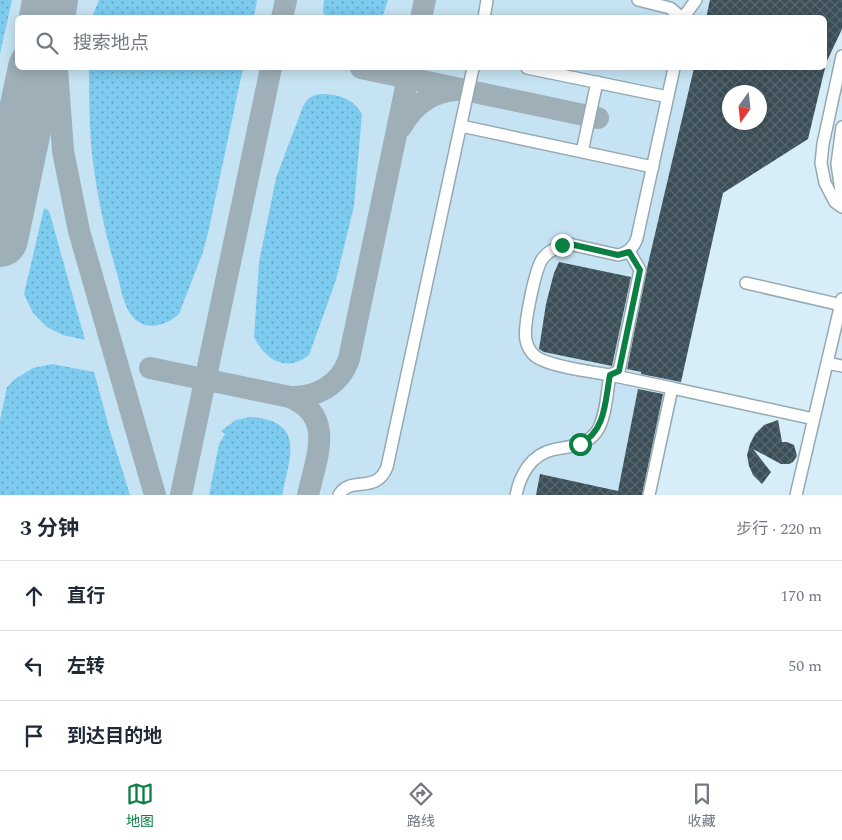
<!DOCTYPE html>
<html lang="zh">
<meta charset="utf-8">
<style>
body{margin:0;font-family:Spectral,"Noto Sans SC",serif;background:#f6f6f7;color:#1f2937}
.compass{position:absolute;left:722px;top:85px;width:45px;height:45px;border-radius:50%;background:#fff;box-shadow:0 2px 12px #0003;rotate:195deg}
.stop{position:absolute;width:15px;height:15px;margin:-11px;border:4px solid #0b8043;border-radius:50%;background:#fff}
.stop.end{background:#0b8043;border-color:#fff;box-shadow:0 1px 5px #0008}
.list{margin:0;padding:0;list-style:none}
h2{display:flex;justify-content:space-between;align-items:center;height:65px;margin:0;padding:0 20px;font-size:21px}
h2 small{font-size:16px;font-weight:400;color:#747a83}
.list li{display:grid;grid-template-columns:32px 1fr auto;gap:15px;align-items:center;box-sizing:border-box;height:70px;padding:0 20px;border-top:1px solid #e0e1e3}
.list b{display:block;font-size:19px;white-space:nowrap}
.list em{font-size:16px;font-style:normal;color:#747a83}
.icon{flex:none;width:28px;height:28px;fill:none;stroke:currentColor;stroke-width:2;stroke-linecap:round;stroke-linejoin:round}
.map{position:relative;flex:none;width:842px;height:495px;overflow:hidden}
.search{position:absolute;background:#fff;box-shadow:0 2px 12px #0003;left:15px;right:15px;top:15px;height:55px;display:flex;align-items:center;gap:12px;box-sizing:border-box;padding:0 18px;border-radius:8px;color:#747a83;font-size:19px}
.sheet{height:275px;background:#fff}
nav{display:flex;justify-content:space-around;align-items:center;box-sizing:border-box;height:70px;border-top:1px solid #e0e1e3;background:#fff;font-size:14px;color:#747a83}
nav a{display:grid;justify-items:center;gap:2px}
nav .on{color:#0b8043}
.map>svg:first-child{display:block}
.built{fill:#c6e3f3;fill-rule:evenodd}
.grass{fill:url(#grass-dots)}
.lines{fill:none;stroke-linecap:round;stroke-linejoin:round}
.taxiway{stroke:#9eafb8;stroke-width:22}
.runway{stroke:#9eafb8;stroke-width:56}
.building{fill:url(#building-cross-hatch);fill-rule:evenodd}
.minor-casing{stroke:#94a9b3;stroke-width:14}
.minor{stroke:#fff;stroke-width:11}
.route{stroke:#0b8043;stroke-width:6}
</style>
<div class="map">
<svg width="842" height="495" viewBox="0 0 842 495">
<defs>
<pattern id="grass-dots" width="8" height="8" patternUnits="userSpaceOnUse" patternTransform="scale(1.25)"><rect width="8" height="8" fill="#7dcbef"/><path d="M2 2h.1M6 6h.1" fill="none" stroke="#66a5c2" stroke-width="1.8" stroke-linecap="round"/></pattern>
<pattern id="building-cross-hatch" width="8" height="8" patternUnits="userSpaceOnUse" patternTransform="scale(1.25)"><rect width="8" height="8" fill="#3c4f58"/><path d="M0 0l8 8M0 8l8-8" fill="none" stroke="#56666d"/></pattern>
</defs>
<rect width="100%" height="100%" fill="#d7edf8"/>
<path class="built" d="M0,0H842V29L825,66L808,139L723,193L656,495H0ZM18,18H824V68H18ZM730,92H760V122H730Z"/>
<path class="grass" d="M0,0H12L0,54Z
M99,0H257L254,17H92Z
M324,0H388L382,18L325,17L323,11Z
M89,68H243L208,233L203,252L179,314C166,326 145,332 132,316C124,306 121,290 118,277C105,234 95,188 91,143C89,118 89,93 89,68Z
M320,94C338,94 353,98 362,114L354,206L336,280L309,355C287,373 265,360 254,337L259,262L276,178L302,109C306,99 310,96 320,94Z
M44,208L48,210L50,214L85,340L63,335L47,327L33,313L24,294Z
M52,364L94,372L110,431L130,495H0V420L7,387L15,379L33,368Z
M250,417C306,421 290,456 282,495H209L219,444L225,434L221,431L236,420Z"/>
<g class="lines">
<path class="taxiway" d="M56,18L63,0
M282,18L286,0
M421,18L425,0
M57,68L63,151L79,231L155,495
M361,68L598,118
M401,127C413,106 431,91 457,90
M0,193L9,167L39,68
M150,368L290,397C336,416 316,458 308,495
M290,397C316,398 340,385 349,359L410,68
M181,495L271,68"/>
<path class="runway" d="M47,18L50,0
M0,239L36,68"/>
</g>
<path class="building" d="M710,0H842V29L824,67V18H706Z
M694,68H825L808,139L723,193L681,382L641,374V372L627,369L647,268ZM730,92H760V122H730Z
M559,262L631,277L612,366L544,352L539,349L546,304L554,273Z
M638,389L663,394L642,495H536L540,474L618,491Z
M778,420L782,442H787L794,445L797,456L793,462L789,464H781L753,449L771,472L762,484L753,475L749,466L747,455L750,444L755,434L764,425Z"/>
<g class="lines">
<defs>
<path id="minor" d="M638,0L670,8L682,18
M484,18L487,0
M683,18L696,0
M842,56L823,144L821,163L825,183L835,202L842,207
M527,68L668,97
M461,126L653,167
M842,127L837,164L842,198
M582,152L597,82
M746,283L841,305
M827,363L842,366
M610,375L619,371L640,270L629,251
M610,375L672,388
M339,495C350,475 376,495 387,467L473,68
M516,495C520,475 531,455 552,450C569,446 586,447 597,431C606,418 607,391 610,375C593,372 543,366 533,354C529,350 527,345 526,340C523,328 535,268 543,258C550,249 559,246 569,244L618,255C628,253 634,248 637,238L674,68
M649,495L672,388L814,419
M796,495L842,299"/>
</defs>
<use href="#minor" class="minor-casing"/>
<use href="#minor" class="minor"/>
</g>
<g class="lines">
<path class="route" d="M562,245L570,244L618,255L629,252L640,270L619,371L610,375C605,401 606,431 580,444"/>
</g>
</svg>
<svg class="compass" viewBox="-18 -18 36 36"><path d="M0-13l5 13h-10z" fill="#e53935"/><path d="M0 13l5-13h-10z" fill="#747a83"/></svg>
<div class="stop" style="left:580px;top:444px"></div>
<div class="stop end" style="left:562px;top:245px"></div>
<div class="search"><svg class="icon" aria-label="search" viewBox="0 0 24 24"><circle cx="10" cy="10" r="6"/><path d="M15 15l6 6"/></svg>搜索地点</div>
</div>
<section class="sheet">
<h2>3 分钟<small>步行 · 220 m</small></h2>
<ul class="list">
<li><svg class="icon" aria-label="ahead" viewBox="0 0 24 24"><path d="M12 20V5M6 11l6-6 6 6"/></svg><div><b>直行</b></div><em>170 m</em></li>
<li><svg class="icon" aria-label="left" viewBox="0 0 24 24"><path d="M17 20v-9H6M10 6l-5 5 5 5"/></svg><div><b>左转</b></div><em>50 m</em></li>
<li><svg class="icon" aria-label="arrive" viewBox="0 0 24 24"><path d="M6 21V4h12l-3 4 3 4H6"/></svg><div><b>到达目的地</b></div></li>
</ul>
</section>
<nav>
<a class="on"><svg class="icon" aria-label="map" viewBox="0 0 24 24"><path d="M3 6l6-2 6 2 6-2v14l-6 2-6-2-6 2zM9 4v14M15 6v14"/></svg>地图</a>
<a><svg class="icon" aria-label="directions" viewBox="0 0 24 24"><path d="M12 3l9 9-9 9-9-9zM9 14v-3h6M13 9l2 2-2 2"/></svg>路线</a>
<a><svg class="icon" aria-label="saved" viewBox="0 0 24 24"><path d="M7 4h10v16l-5-4-5 4z"/></svg>收藏</a>
</nav>
